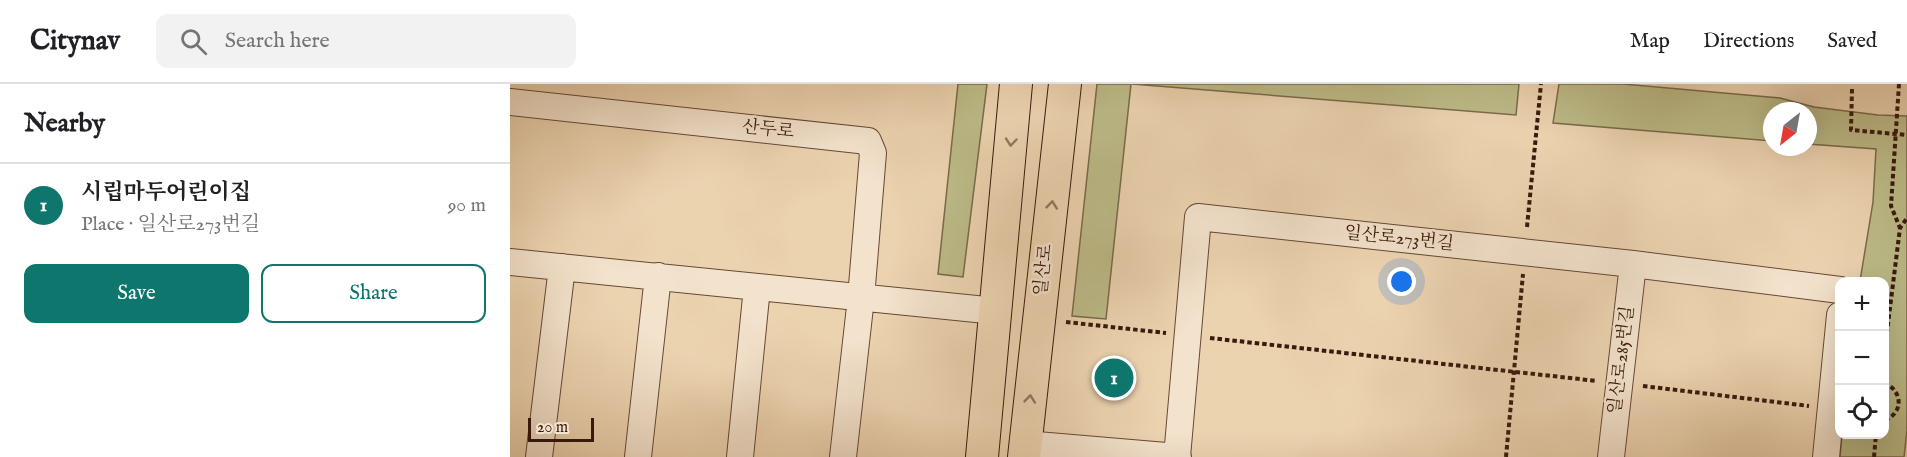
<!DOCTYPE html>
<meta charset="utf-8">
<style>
body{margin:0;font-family:"IM FELL English","Noto Serif KR",serif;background:#f2f2f2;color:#202124}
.controls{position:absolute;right:18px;bottom:18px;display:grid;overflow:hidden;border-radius:12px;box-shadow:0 6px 24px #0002}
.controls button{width:54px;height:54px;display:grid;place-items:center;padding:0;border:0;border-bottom:2px solid #e0e0e0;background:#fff;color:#202124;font:30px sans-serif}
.compass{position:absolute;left:1253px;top:18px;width:54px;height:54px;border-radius:50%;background:#fff;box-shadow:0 6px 24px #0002;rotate:211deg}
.scale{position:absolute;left:18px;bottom:15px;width:66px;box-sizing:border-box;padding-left:6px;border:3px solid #38190c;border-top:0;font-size:16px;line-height:21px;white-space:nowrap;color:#38190c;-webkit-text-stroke:4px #f3e2cc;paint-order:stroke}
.you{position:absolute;left:892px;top:198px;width:21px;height:21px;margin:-15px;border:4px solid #fff;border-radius:50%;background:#1a73e8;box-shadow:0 0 0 9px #1a73e833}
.badge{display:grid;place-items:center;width:39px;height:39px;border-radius:50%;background:#0f766e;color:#fff;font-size:20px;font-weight:700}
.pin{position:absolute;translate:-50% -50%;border:3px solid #fff;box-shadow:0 2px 6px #0006}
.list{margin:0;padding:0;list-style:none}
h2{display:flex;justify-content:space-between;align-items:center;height:78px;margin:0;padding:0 24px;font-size:26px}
h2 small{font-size:20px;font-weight:400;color:#757577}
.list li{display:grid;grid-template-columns:39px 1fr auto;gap:18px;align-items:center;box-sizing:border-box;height:84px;padding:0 24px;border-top:2px solid #e0e0e0}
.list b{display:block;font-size:22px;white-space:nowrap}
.list p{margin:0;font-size:20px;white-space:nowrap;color:#757577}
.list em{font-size:20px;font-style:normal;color:#757577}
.actions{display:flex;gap:12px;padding:18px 24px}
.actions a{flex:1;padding:14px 0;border:2px solid #0f766e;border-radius:12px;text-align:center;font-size:21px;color:#0f766e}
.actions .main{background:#0f766e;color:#fff}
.icon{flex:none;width:33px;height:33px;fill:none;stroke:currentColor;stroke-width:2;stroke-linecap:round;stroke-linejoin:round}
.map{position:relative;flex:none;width:1397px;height:373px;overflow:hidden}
header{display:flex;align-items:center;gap:36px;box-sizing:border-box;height:84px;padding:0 30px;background:#fff;border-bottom:2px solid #e0e0e0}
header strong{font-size:28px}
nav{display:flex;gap:33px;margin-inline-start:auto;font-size:21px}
.search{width:420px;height:54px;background:#f2f2f2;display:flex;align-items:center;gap:15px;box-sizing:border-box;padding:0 21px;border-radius:12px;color:#757577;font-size:22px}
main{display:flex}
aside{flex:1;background:#fff}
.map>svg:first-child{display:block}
.green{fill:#bcbb88;stroke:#7a6a4a;stroke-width:1.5}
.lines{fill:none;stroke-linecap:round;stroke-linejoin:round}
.minor-casing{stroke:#654835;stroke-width:28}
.major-casing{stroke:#38190c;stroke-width:34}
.path{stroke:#38190c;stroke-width:4;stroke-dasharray:4.5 3;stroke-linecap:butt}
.minor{stroke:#f3e2cc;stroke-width:26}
.major{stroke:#ecd3b0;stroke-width:32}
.oneway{stroke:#92765e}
.labels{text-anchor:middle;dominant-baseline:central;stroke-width:5;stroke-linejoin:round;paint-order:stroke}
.street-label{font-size:18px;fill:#38190c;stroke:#f3e2cc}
</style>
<header>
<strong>Citynav</strong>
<div class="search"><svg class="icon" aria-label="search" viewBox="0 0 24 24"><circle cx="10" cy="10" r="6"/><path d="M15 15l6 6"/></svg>Search here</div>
<nav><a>Map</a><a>Directions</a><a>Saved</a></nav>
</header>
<main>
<aside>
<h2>Nearby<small></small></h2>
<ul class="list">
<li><span class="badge">1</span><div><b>시립마두어린이집</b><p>Place · 일산로273번길</p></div><em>90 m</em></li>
</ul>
<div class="actions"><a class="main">Save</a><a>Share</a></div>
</aside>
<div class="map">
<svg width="1397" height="373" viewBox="0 0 1397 373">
<rect width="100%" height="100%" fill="#ecd3b0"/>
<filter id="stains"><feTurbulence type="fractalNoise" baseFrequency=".00333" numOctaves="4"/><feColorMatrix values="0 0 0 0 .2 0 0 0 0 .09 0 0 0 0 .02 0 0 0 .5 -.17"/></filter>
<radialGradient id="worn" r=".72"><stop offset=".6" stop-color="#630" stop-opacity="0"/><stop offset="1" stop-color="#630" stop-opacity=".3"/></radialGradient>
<path class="green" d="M448,0H477L453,193L428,190Z
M587,0H621L596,235L562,232Z
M622,0H1009L1006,31Z
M1049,0H1113L1270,14L1304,23L1368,31L1397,32V346L1394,373H1330L1332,351L1374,350V198L1350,197L1363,118L1366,65L1298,60V27H1262V57L1043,39Z"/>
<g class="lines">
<defs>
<path id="minor" d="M0,18L358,57L363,69L351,214L333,373
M0,178L486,227
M515,360L668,373
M29,373L52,183
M128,373L148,192
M230,373L247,203
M667,373L688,133L1123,180L1330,206
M1101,373L1123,180
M1316,373L1330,231"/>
<path id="major" d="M472,373L506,0
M514,373L555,0"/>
</defs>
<use href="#minor" class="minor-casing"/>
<use href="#major" class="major-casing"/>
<path class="path" d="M1389,0L1381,122L1390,144
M1342,5L1341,46L1397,51
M1017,143L1031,0
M556,238L656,249
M700,254L1087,297
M1374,272L1390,144L1397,134
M1374,299C1393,306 1394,330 1374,336
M1133,302L1299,322
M996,373L1013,190
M1364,373L1366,350"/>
<use href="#minor" class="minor"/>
<use href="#major" class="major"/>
</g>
<defs><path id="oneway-chevron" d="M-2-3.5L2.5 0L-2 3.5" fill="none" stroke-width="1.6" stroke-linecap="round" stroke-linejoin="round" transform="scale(1.5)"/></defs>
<g class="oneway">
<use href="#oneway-chevron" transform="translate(501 58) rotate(95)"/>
<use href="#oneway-chevron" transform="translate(542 121) rotate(-84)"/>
<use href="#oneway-chevron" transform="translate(520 315) rotate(-84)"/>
</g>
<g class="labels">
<g class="street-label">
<text transform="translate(258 46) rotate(6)">산두로</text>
<text transform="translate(889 155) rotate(6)">일산로273번길</text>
<text transform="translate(534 186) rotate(-84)">일산로</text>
<text transform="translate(1112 276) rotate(-83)">일산로285번길</text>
</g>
</g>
<rect width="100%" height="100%" filter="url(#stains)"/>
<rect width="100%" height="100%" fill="url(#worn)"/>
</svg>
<div class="controls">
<button>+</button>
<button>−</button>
<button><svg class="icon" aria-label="locate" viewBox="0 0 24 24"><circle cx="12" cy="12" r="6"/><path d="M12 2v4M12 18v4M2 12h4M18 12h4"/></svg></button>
</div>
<svg class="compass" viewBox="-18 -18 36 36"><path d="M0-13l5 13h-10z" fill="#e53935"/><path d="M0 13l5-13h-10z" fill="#757577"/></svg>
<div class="scale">20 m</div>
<div class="you"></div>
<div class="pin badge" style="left:604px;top:294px">1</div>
</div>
</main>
